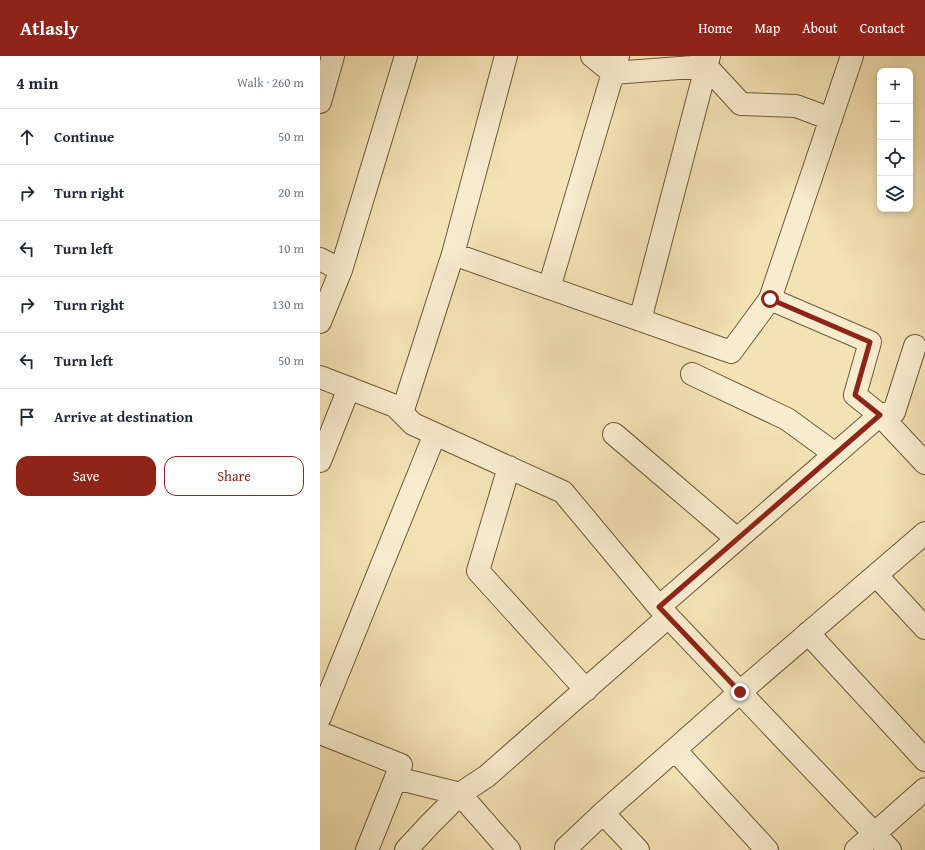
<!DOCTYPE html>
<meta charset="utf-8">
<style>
body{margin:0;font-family:"Gentium Book Plus",serif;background:#f2f2f3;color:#1f2937}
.controls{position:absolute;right:12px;top:12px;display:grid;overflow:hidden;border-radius:8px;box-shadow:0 2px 6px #0003}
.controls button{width:36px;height:36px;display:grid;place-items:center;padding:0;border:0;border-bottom:1px solid #e0e1e3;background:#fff;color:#1f2937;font:20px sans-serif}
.stop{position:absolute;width:12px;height:12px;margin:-9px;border:3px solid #8f2418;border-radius:50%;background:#fff}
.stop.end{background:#8f2418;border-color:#fff;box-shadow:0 1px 4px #0008}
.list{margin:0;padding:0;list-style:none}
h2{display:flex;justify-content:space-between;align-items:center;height:52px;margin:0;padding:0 16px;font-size:17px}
h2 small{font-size:13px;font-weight:400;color:#747a83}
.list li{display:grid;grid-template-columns:26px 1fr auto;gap:12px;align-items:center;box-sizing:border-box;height:56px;padding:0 16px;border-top:1px solid #e0e1e3}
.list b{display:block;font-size:15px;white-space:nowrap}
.list em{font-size:13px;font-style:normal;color:#747a83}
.actions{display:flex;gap:8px;padding:12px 16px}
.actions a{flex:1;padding:9px 0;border:1px solid #8f2418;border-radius:12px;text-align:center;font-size:14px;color:#8f2418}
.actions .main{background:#8f2418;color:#fff}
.icon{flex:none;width:22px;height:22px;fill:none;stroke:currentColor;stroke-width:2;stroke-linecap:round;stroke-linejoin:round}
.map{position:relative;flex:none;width:605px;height:794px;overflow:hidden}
header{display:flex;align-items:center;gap:24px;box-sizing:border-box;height:56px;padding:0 20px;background:#8f2418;color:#fff}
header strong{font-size:19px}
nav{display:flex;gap:22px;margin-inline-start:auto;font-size:14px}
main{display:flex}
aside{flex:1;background:#fff}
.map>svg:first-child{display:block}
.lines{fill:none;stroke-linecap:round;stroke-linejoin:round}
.minor-casing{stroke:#6e5a3a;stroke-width:24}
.minor{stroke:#f8ecce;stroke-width:22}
.route{stroke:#8f2418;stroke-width:5}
</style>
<header>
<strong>Atlasly</strong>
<nav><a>Home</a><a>Map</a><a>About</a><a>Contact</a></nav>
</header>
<main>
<aside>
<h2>4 min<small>Walk · 260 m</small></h2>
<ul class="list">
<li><svg class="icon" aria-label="ahead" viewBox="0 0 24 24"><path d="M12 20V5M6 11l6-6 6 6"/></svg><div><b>Continue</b></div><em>50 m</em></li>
<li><svg class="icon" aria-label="right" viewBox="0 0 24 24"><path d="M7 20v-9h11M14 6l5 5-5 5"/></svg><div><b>Turn right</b></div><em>20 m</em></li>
<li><svg class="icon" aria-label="left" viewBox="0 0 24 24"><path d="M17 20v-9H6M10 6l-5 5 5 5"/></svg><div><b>Turn left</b></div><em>10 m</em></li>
<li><svg class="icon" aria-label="right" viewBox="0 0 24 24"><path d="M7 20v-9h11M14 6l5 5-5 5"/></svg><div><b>Turn right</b></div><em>130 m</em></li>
<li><svg class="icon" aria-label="left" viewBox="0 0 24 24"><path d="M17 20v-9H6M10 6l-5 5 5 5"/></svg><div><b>Turn left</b></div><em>50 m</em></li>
<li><svg class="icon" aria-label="arrive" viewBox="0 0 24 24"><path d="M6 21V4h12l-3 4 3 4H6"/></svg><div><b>Arrive at destination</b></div></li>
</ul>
<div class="actions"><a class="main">Save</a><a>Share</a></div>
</aside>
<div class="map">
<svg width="605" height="794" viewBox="0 0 605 794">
<rect width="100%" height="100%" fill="#f4e2b4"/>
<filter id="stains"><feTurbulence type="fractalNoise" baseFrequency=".005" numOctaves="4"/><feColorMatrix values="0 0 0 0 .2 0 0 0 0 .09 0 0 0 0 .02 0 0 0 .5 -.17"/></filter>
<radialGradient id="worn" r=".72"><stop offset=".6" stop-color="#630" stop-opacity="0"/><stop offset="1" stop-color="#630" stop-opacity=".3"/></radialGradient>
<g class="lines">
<defs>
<path id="minor" d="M272,0L293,17L386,10L421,48L476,50L511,63
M0,46L13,0
M133,198L411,296L450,243L532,0
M0,203L21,214
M229,232L298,0
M450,243L550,286L535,339L560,359L574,356L595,290
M320,264L389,0
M0,266L21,214L86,0
M372,318L467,363L515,398
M0,321L75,350L93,368L243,436L339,551L570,794
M82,357L133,198L186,0
M294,378L417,483
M0,405L29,332
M189,411L158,515L266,634
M556,519L605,572
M339,551L560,359L605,407
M488,577L605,704
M0,661L115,378
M0,677L81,709L47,794
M355,694L447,794
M76,722L140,738
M283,757L318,794
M246,792L283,757L420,636L605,477
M86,794L111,767L140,738
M189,794L140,738L167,720L348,561
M536,794L605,733"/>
</defs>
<use href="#minor" class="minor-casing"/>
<use href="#minor" class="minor"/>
</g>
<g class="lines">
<path class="route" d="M420,636L339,551L560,359L535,339L550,286L450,243"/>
</g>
<rect width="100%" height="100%" filter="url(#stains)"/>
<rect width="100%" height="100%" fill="url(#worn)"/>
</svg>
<div class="controls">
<button>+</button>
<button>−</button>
<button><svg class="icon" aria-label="locate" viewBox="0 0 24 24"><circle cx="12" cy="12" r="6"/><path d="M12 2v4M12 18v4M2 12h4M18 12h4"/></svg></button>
<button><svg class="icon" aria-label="layers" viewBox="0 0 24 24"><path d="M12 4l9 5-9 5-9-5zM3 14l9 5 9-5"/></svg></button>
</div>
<div class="stop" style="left:450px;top:243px"></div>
<div class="stop end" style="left:420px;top:636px"></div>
</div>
</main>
